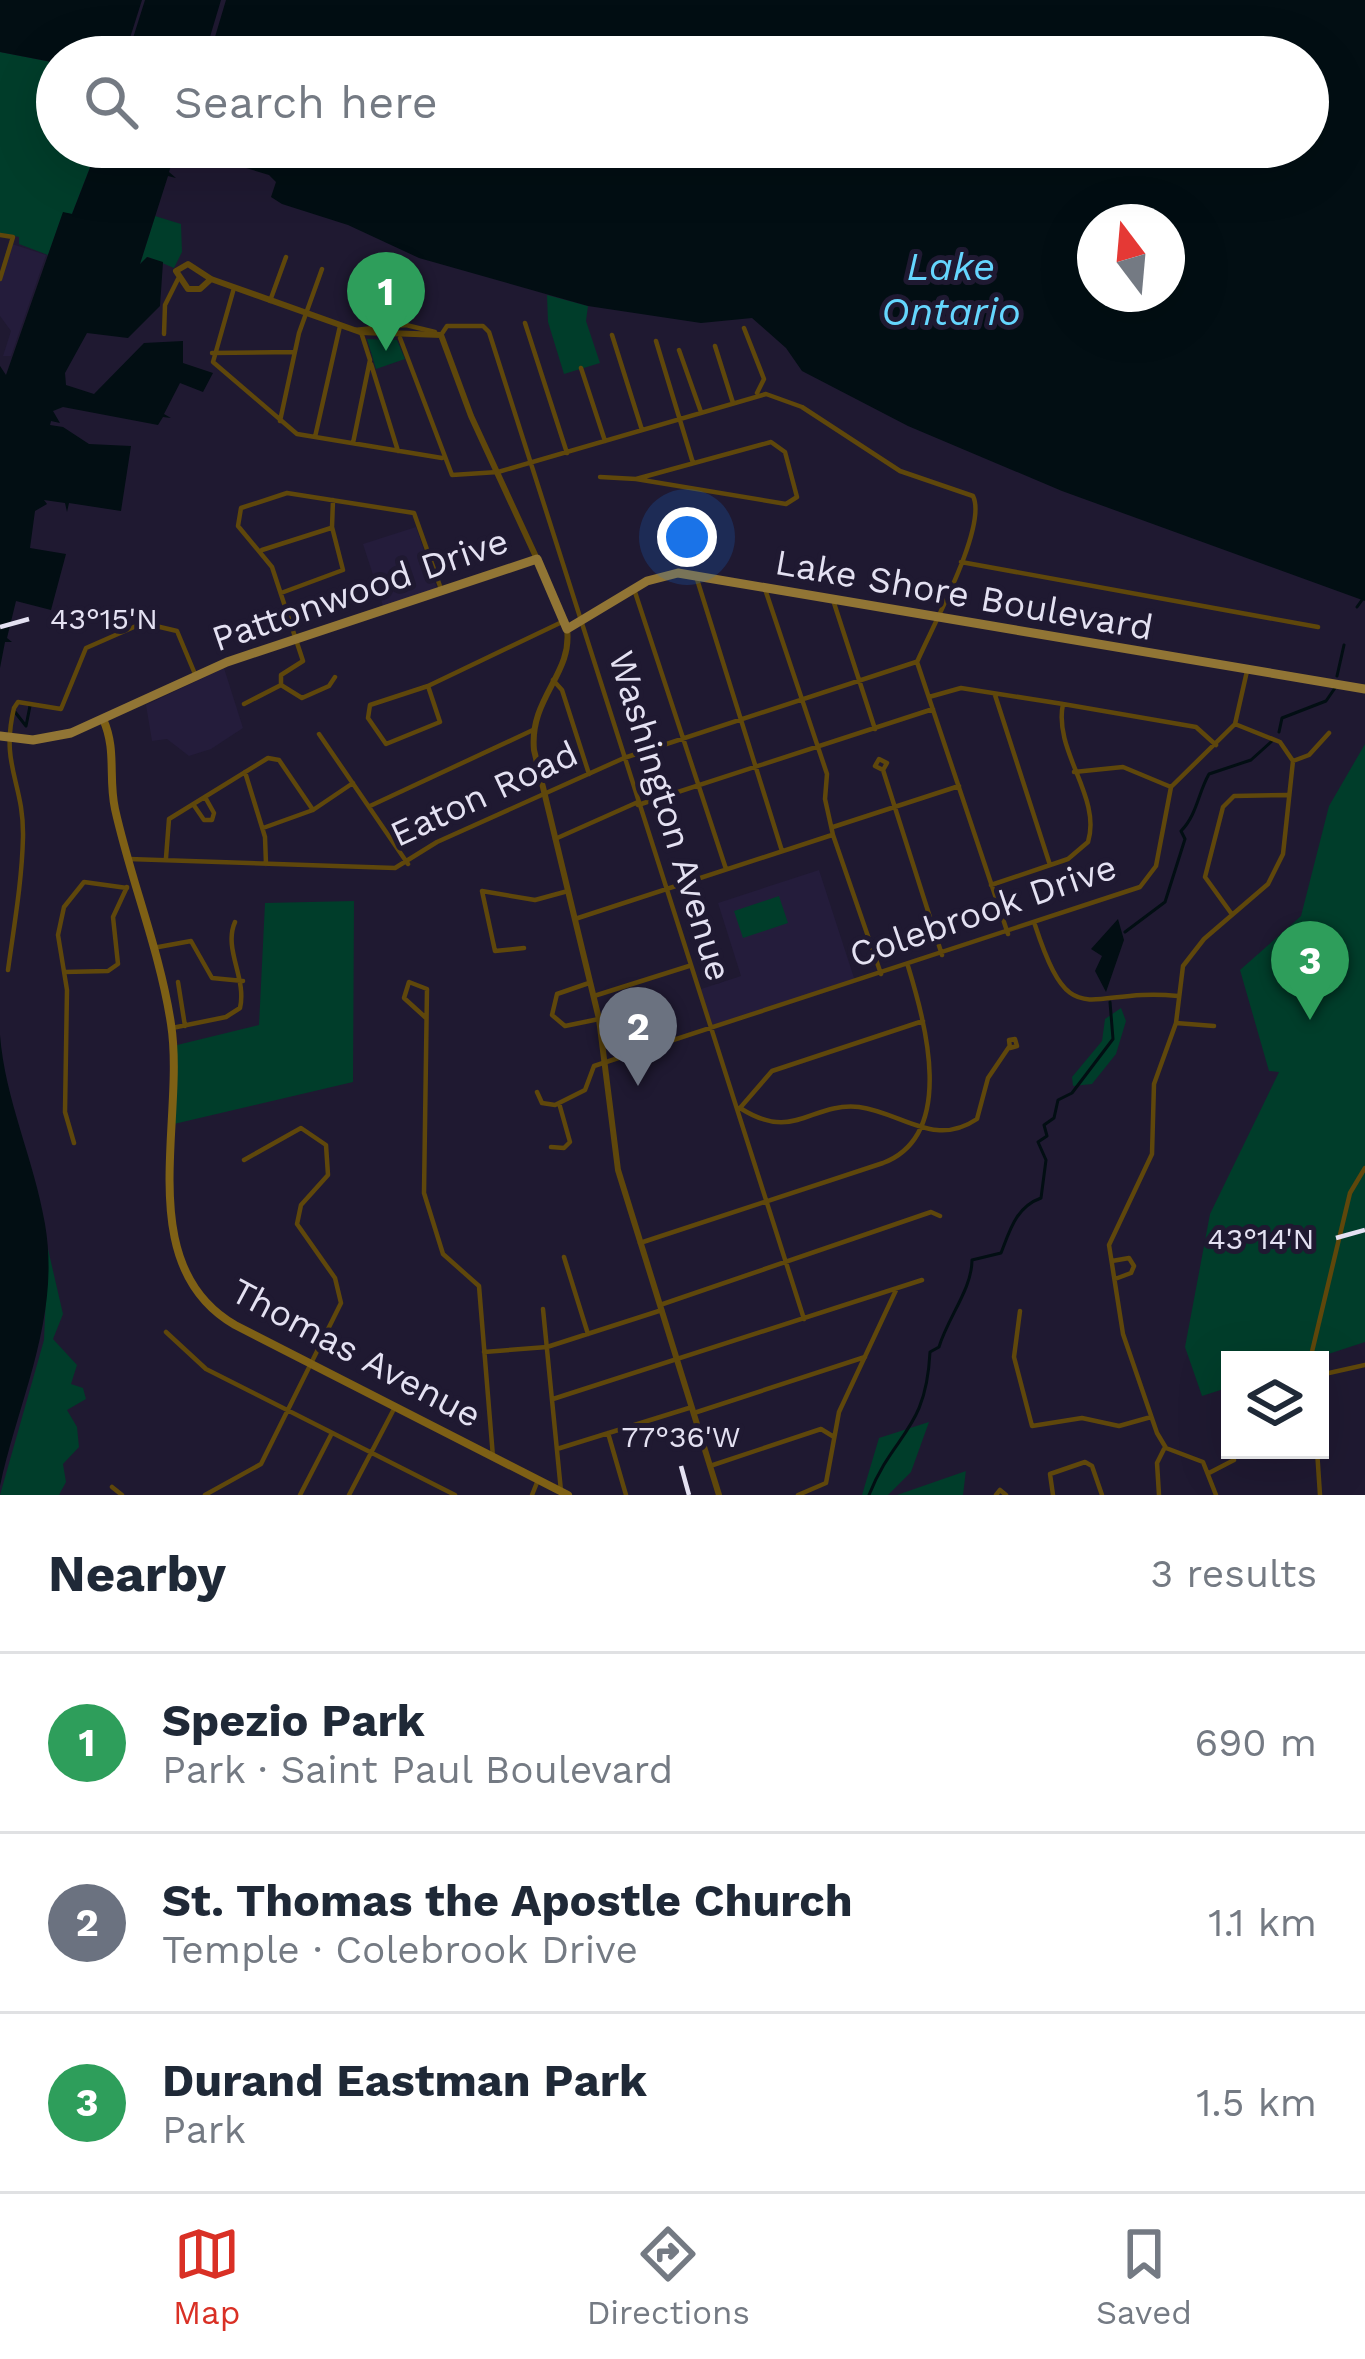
<!DOCTYPE html>
<meta charset="utf-8">
<style>
body{margin:0;font-family:"Work Sans",sans-serif;background:#f2f2f3;color:#1f2937}
.controls{position:absolute;right:36px;bottom:36px;display:grid;overflow:hidden;border-radius:0px;box-shadow:0 12px 48px #0002}
.controls button{width:108px;height:108px;display:grid;place-items:center;padding:0;border:0;border-bottom:3px solid #e0e1e3;background:#fff;color:#1f2937;font:60px sans-serif}
.compass{position:absolute;left:1077px;top:204px;width:108px;height:108px;border-radius:50%;background:#fff;box-shadow:0 12px 48px #0002;rotate:344deg}
.you{position:absolute;left:687px;top:537px;width:42px;height:42px;margin:-30px;border:9px solid #fff;border-radius:50%;background:#1a73e8;box-shadow:0 0 0 18px #1a73e833}
.badge{display:grid;place-items:center;width:78px;height:78px;border-radius:50%;background:#d93025;color:#fff;font-size:39px;font-weight:700}
.pin{position:absolute;translate:-50% -99px;filter:drop-shadow(0 3px 6px #0008)}
.pin::after{content:'';position:absolute;top:63px;width:42px;height:36px;background:inherit;clip-path:polygon(0 0,100% 0,50% 100%)}
.list{margin:0;padding:0;list-style:none}
h2{display:flex;justify-content:space-between;align-items:center;height:156px;margin:0;padding:0 48px;font-size:51px}
h2 small{font-size:39px;font-weight:400;color:#747a83}
.list li{display:grid;grid-template-columns:78px 1fr auto;gap:36px;align-items:center;box-sizing:border-box;height:180px;padding:0 48px;border-top:3px solid #e0e1e3}
.list b{display:block;font-size:45px;white-space:nowrap}
.list p{margin:0;font-size:39px;white-space:nowrap;color:#747a83}
.list em{font-size:39px;font-style:normal;color:#747a83}
.icon{flex:none;width:66px;height:66px;fill:none;stroke:currentColor;stroke-width:2;stroke-linecap:round;stroke-linejoin:round}
.map{position:relative;flex:none;width:1365px;height:1495px;overflow:hidden}
.search{position:absolute;background:#fff;box-shadow:0 12px 48px #0002;left:36px;right:36px;top:36px;height:132px;display:flex;align-items:center;gap:30px;box-sizing:border-box;padding:0 42px;border-radius:66px;color:#747a83;font-size:45px}
.sheet{height:696px;background:#fff}
nav{display:flex;justify-content:space-around;align-items:center;box-sizing:border-box;height:168px;border-top:3px solid #e0e1e3;background:#fff;font-size:33px;color:#747a83}
nav a{display:grid;justify-items:center;gap:6px}
nav .on{color:#d93025}
.map>svg:first-child{display:block}
.built{fill:#241c3b}
.green{fill:#003d2a}
.water{fill:#020e13;fill-rule:evenodd}
.lines{fill:none;stroke-linecap:round;stroke-linejoin:round}
.stream{stroke:#020e13;stroke-width:3}
.minor{stroke:#5f470b;stroke-width:4.5}
.tertiary{stroke:#5f470b;stroke-width:6}
.secondary{stroke:#7e6015;stroke-width:8}
.primary{stroke:#917535;stroke-width:9}
.ticks{fill:none;stroke:#e4e1f2;stroke-width:4.5}
.labels{text-anchor:middle;dominant-baseline:central;stroke-width:10;stroke-linejoin:round;paint-order:stroke}
.street-label{font-size:36px;fill:#e4e1f2;stroke:#1f1931}
.water-label{font-size:39px;font-style:italic;fill:#65d6fe;stroke:#1f1931}
.ticks-label{font-size:30px;text-anchor:middle;fill:#e4e1f2;stroke:#1f1931;stroke-width:10;stroke-linejoin:round;paint-order:stroke}
</style>
<div class="map">
<svg width="1365" height="1495" viewBox="0 0 1365 1495">
<rect width="100%" height="100%" fill="#1f1931"/>
<path class="built" d="M9,243L46,255L11,356H3L11,331L0,316V273Z
M416,527L437,588L383,606L363,544Z
M224,668L243,728L211,749L189,756L167,739L152,741L146,705Z
M819,870L855,981L711,1027L698,990L741,976L718,903Z"/>
<path class="green" d="M0,52L57,63V147H98L72,214L63,213L48,255L19,244V237L0,233Z
M155,216L181,224L182,252L174,268L148,257L140,264Z
M547,295L588,306L586,321L600,363L564,374L548,322Z
M367,339L397,340L405,359L376,369Z
M1365,744V1342L1310,1360H1230V1387L1202,1396L1185,1347L1210,1214L1279,1072L1269,1071L1240,970L1301,916L1329,806Z
M779,896L788,923L743,938L734,911Z
M354,901L353,1082L174,1124L173,1046L259,1025L265,903Z
M1121,1008L1126,1021L1116,1054L1092,1084L1073,1086L1072,1077L1102,1041L1105,1019Z
M48,1249L63,1314L53,1339L77,1365L71,1384L83,1388L86,1399L67,1410L77,1427L79,1447L63,1464L66,1482L59,1495H0L44,1340Z
M929,1422L911,1472L888,1495H862L879,1438Z
M966,1470L963,1495H897L966,1471Z"/>
<path class="water" d="M0,0H142L124,57H57V63L0,52Z
M145,0H221L204,57H127Z
M226,0H1365V601L1062,491L908,426L802,371L786,348L752,318L701,323L588,306L419,258L348,225L282,204L271,197L276,182L269,175L181,148L1308,147V57H209ZM1095,222H1167V294H1095Z
M98,147H177L169,172L176,178L168,176L140,264L147,257L163,262L160,306L128,338L87,333L65,373L66,385L94,394L144,343L183,341V363L213,373L203,392L180,383L164,414L171,418L163,417L158,425L63,407L53,411L60,423L51,421L50,425L63,427L89,444L131,446L121,511L69,503L67,512L65,503L44,500L47,504L35,511L30,548L66,554L51,610L16,601L7,638L12,642H5L0,668V366L6,375L63,212L72,214Z
M1118,919L1124,940L1106,992L1095,971L1102,956L1091,949Z
M0,1035C5,1100 34,1159 45,1224C61,1317 19,1398 0,1486Z"/>
<g class="lines">
<path class="stream" d="M1357,607L1362,600
M1337,676L1344,645
M15,712L26,726L30,706
M1279,732L1282,718L1326,701L1335,688
M1125,932L1165,902L1185,839L1181,831C1197,815 1198,793 1209,774L1251,760L1272,741
M869,1495C894,1432 926,1432 930,1352L939,1347C948,1317 972,1289 972,1260L1001,1253C1010,1230 1016,1207 1041,1198L1046,1160L1038,1142L1047,1136L1044,1125L1054,1118L1058,1100L1072,1093L1113,1039L1110,1002"/>
<path class="minor" d="M0,235L13,237L0,279
M234,288L213,362L297,434L442,458
M270,301L286,257
M525,323L567,453
M744,328L764,379L757,393
M354,330L406,325L435,332
M164,334L165,305L178,279
M441,335L447,326H483L489,332L804,1319
M612,335L642,430
M400,338L452,475L498,472L766,394L802,407L900,471L973,496C988,526 931,629 917,662L1008,934
M656,341L693,463
M715,346L733,403
M679,350L701,412
M212,353L294,352
M371,364L398,451
M581,368L605,441
M280,421L299,333L322,269
M315,437L340,326
M353,443L370,360L361,332
M600,477L636,479L771,442L785,452L797,497L786,504L636,479
M262,550L331,528
M961,562L1318,627
M696,576L782,851
M634,589L726,869
M766,592L827,774L825,799L833,835L881,974
M281,593L343,570L332,527L333,500
M834,603L875,729
M335,677L329,686L302,698L281,685V675L303,661L272,567L238,526L241,508L287,493L414,513L441,589
M553,680L562,690L589,774
M428,686L440,722L386,744L368,718L370,705L428,686L562,622
M995,695L1050,865
M929,697L961,688L1063,704L1196,727L1216,745
M244,704L281,685
M319,734L408,864
M879,759L887,763L883,770L875,766Z
M1293,761L1309,755L1329,733
M883,770L942,955
M245,772L265,837L266,864
M1074,772L1123,767L1171,787
M193,804L204,820H212L214,813L205,797
M638,805L933,709
M370,806L533,730
M833,827L959,786
M263,828L313,810L353,783
M555,839L638,802
M166,858L169,819L268,758L279,760L313,810
M129,859L395,868L437,842L624,758L916,662
M991,885L1068,859L1088,842C1102,797 1053,751 1063,704
M1231,913L1205,877L1223,807L1234,796L1287,795
M575,919L832,835
M1035,925C1072,1038 1087,986 1178,996
M153,948L191,941L212,978L243,981
M524,948L495,951L482,891L535,900L568,891
M8,970C14,926 22,881 23,837C24,782 0,766 14,708L18,702L61,709L86,648L143,623L177,631L195,674
M64,972L108,971L118,964L113,917L127,887
M178,982L185,1026
M589,983L557,994L552,1015L565,1026L599,1019
M594,996L689,966
M426,1018L404,998L409,982L427,989L424,1193L443,1254L479,1286L493,1457
M923,1021L772,1071L740,1108C795,1143 810,1102 859,1107C903,1113 934,1148 977,1119L988,1078L1009,1047
M1176,1023L1214,1026
M172,1028L226,1017L240,1008C247,978 223,949 235,922
M1015,1039L1017,1046L1010,1048L1009,1040Z
M537,1092L542,1103L555,1105L585,1090L594,1066L1140,887L1156,866L1171,787L1235,724L1247,671
M74,1143L65,1112L67,990L58,935L64,907L84,882L127,888
M551,1147L564,1148L570,1142L559,1103
M640,1243L883,1163C957,1135 925,1022 908,966
M564,1257L588,1334
M1112,1261L1129,1258L1134,1266L1131,1273L1115,1279
M660,1305L931,1212L940,1216
M543,1309L561,1491
M1020,1311L1014,1357L1032,1426L1082,1418L1119,1426L1151,1417
M166,1332L206,1369L455,1495
M484,1352L547,1347L662,1310
M1310,1360L1350,1193L1365,1168
M1320,1375L1365,1365
M553,1399L922,1280
M694,1413L865,1357
M608,1433L626,1495
M557,1449L689,1408
M1317,1450L1320,1495
M710,1466L821,1429L834,1437
M1209,1473L1234,1460
M112,1487L122,1495
M205,1495L261,1464L341,1303L335,1278L297,1224L301,1205L328,1175L326,1145L301,1128L244,1160
M300,1495L332,1433
M349,1495L395,1407
M532,1495L538,1480
M798,1495L826,1483L839,1412L897,1288
M996,1495L1000,1490L1006,1495
M1053,1495L1050,1474L1085,1462L1092,1466L1102,1495
M1159,1495L1157,1463L1164,1449
M1216,1495L1203,1462L1166,1448L1157,1433L1123,1334L1109,1245L1152,1154L1154,1084L1176,1023L1183,966L1204,939L1268,884L1283,854L1293,761L1280,742L1235,724"/>
<path class="tertiary" d="M211,279L200,289H188L176,271L188,264L211,279L360,332L441,335L471,416L537,559
M567,629C573,674 529,698 534,750L599,1019L618,1170L719,1495"/>
<path class="secondary" d="M103,719C117,750 108,777 115,809C131,881 160,951 171,1024C186,1120 131,1265 235,1325L568,1495"/>
<path class="primary" d="M0,736L33,740L71,733L227,662L537,559L567,629L647,581L678,573L1365,689"/>
</g>
<path class="ticks" d="M0,627L29,619M1336,1238L1365,1230M681,1466L689,1495"/>
<g class="labels">
<g class="street-label">
<text transform="translate(360 590) rotate(-19)">Pattonwood Drive</text>
<text transform="translate(964 595) rotate(10)">Lake Shore Boulevard</text>
<text transform="translate(484 794) rotate(-25)">Eaton Road</text>
<text transform="translate(670 816) rotate(73)">Washington Avenue</text>
<text transform="translate(983 911) rotate(-19)">Colebrook Drive</text>
<text transform="translate(356 1353) rotate(28)">Thomas Avenue</text>
</g>
<g class="water-label">
<text x="951" y="266">Lake<tspan x="951" dy="45">Ontario</tspan></text>
</g>
</g>
<g class="ticks-label">
<text x="104" y="629">43°15'N</text>
<text x="1261" y="1249">43°14'N</text>
<text x="681" y="1447">77°36'W</text>
</g>
</svg>
<div class="controls">
<button><svg class="icon" aria-label="layers" viewBox="0 0 24 24"><path d="M12 4l9 5-9 5-9-5zM3 14l9 5 9-5"/></svg></button>
</div>
<svg class="compass" viewBox="-18 -18 36 36"><path d="M0-13l5 13h-10z" fill="#e53935"/><path d="M0 13l5-13h-10z" fill="#747a83"/></svg>
<div class="you"></div>
<div class="pin badge" style="left:386px;top:351px;background:#2e9e5b">1</div>
<div class="pin badge" style="left:638px;top:1086px;background:#6b7280">2</div>
<div class="pin badge" style="left:1310px;top:1020px;background:#2e9e5b">3</div>
<div class="search"><svg class="icon" aria-label="search" viewBox="0 0 24 24"><circle cx="10" cy="10" r="6"/><path d="M15 15l6 6"/></svg>Search here</div>
</div>
<section class="sheet">
<h2>Nearby<small>3 results</small></h2>
<ul class="list">
<li><span class="badge" style="background:#2e9e5b">1</span><div><b>Spezio Park</b><p>Park · Saint Paul Boulevard</p></div><em>690 m</em></li>
<li><span class="badge" style="background:#6b7280">2</span><div><b>St. Thomas the Apostle Church</b><p>Temple · Colebrook Drive</p></div><em>1.1 km</em></li>
<li><span class="badge" style="background:#2e9e5b">3</span><div><b>Durand Eastman Park</b><p>Park</p></div><em>1.5 km</em></li>
</ul>
</section>
<nav>
<a class="on"><svg class="icon" aria-label="map" viewBox="0 0 24 24"><path d="M3 6l6-2 6 2 6-2v14l-6 2-6-2-6 2zM9 4v14M15 6v14"/></svg>Map</a>
<a><svg class="icon" aria-label="directions" viewBox="0 0 24 24"><path d="M12 3l9 9-9 9-9-9zM9 14v-3h6M13 9l2 2-2 2"/></svg>Directions</a>
<a><svg class="icon" aria-label="saved" viewBox="0 0 24 24"><path d="M7 4h10v16l-5-4-5 4z"/></svg>Saved</a>
</nav>
